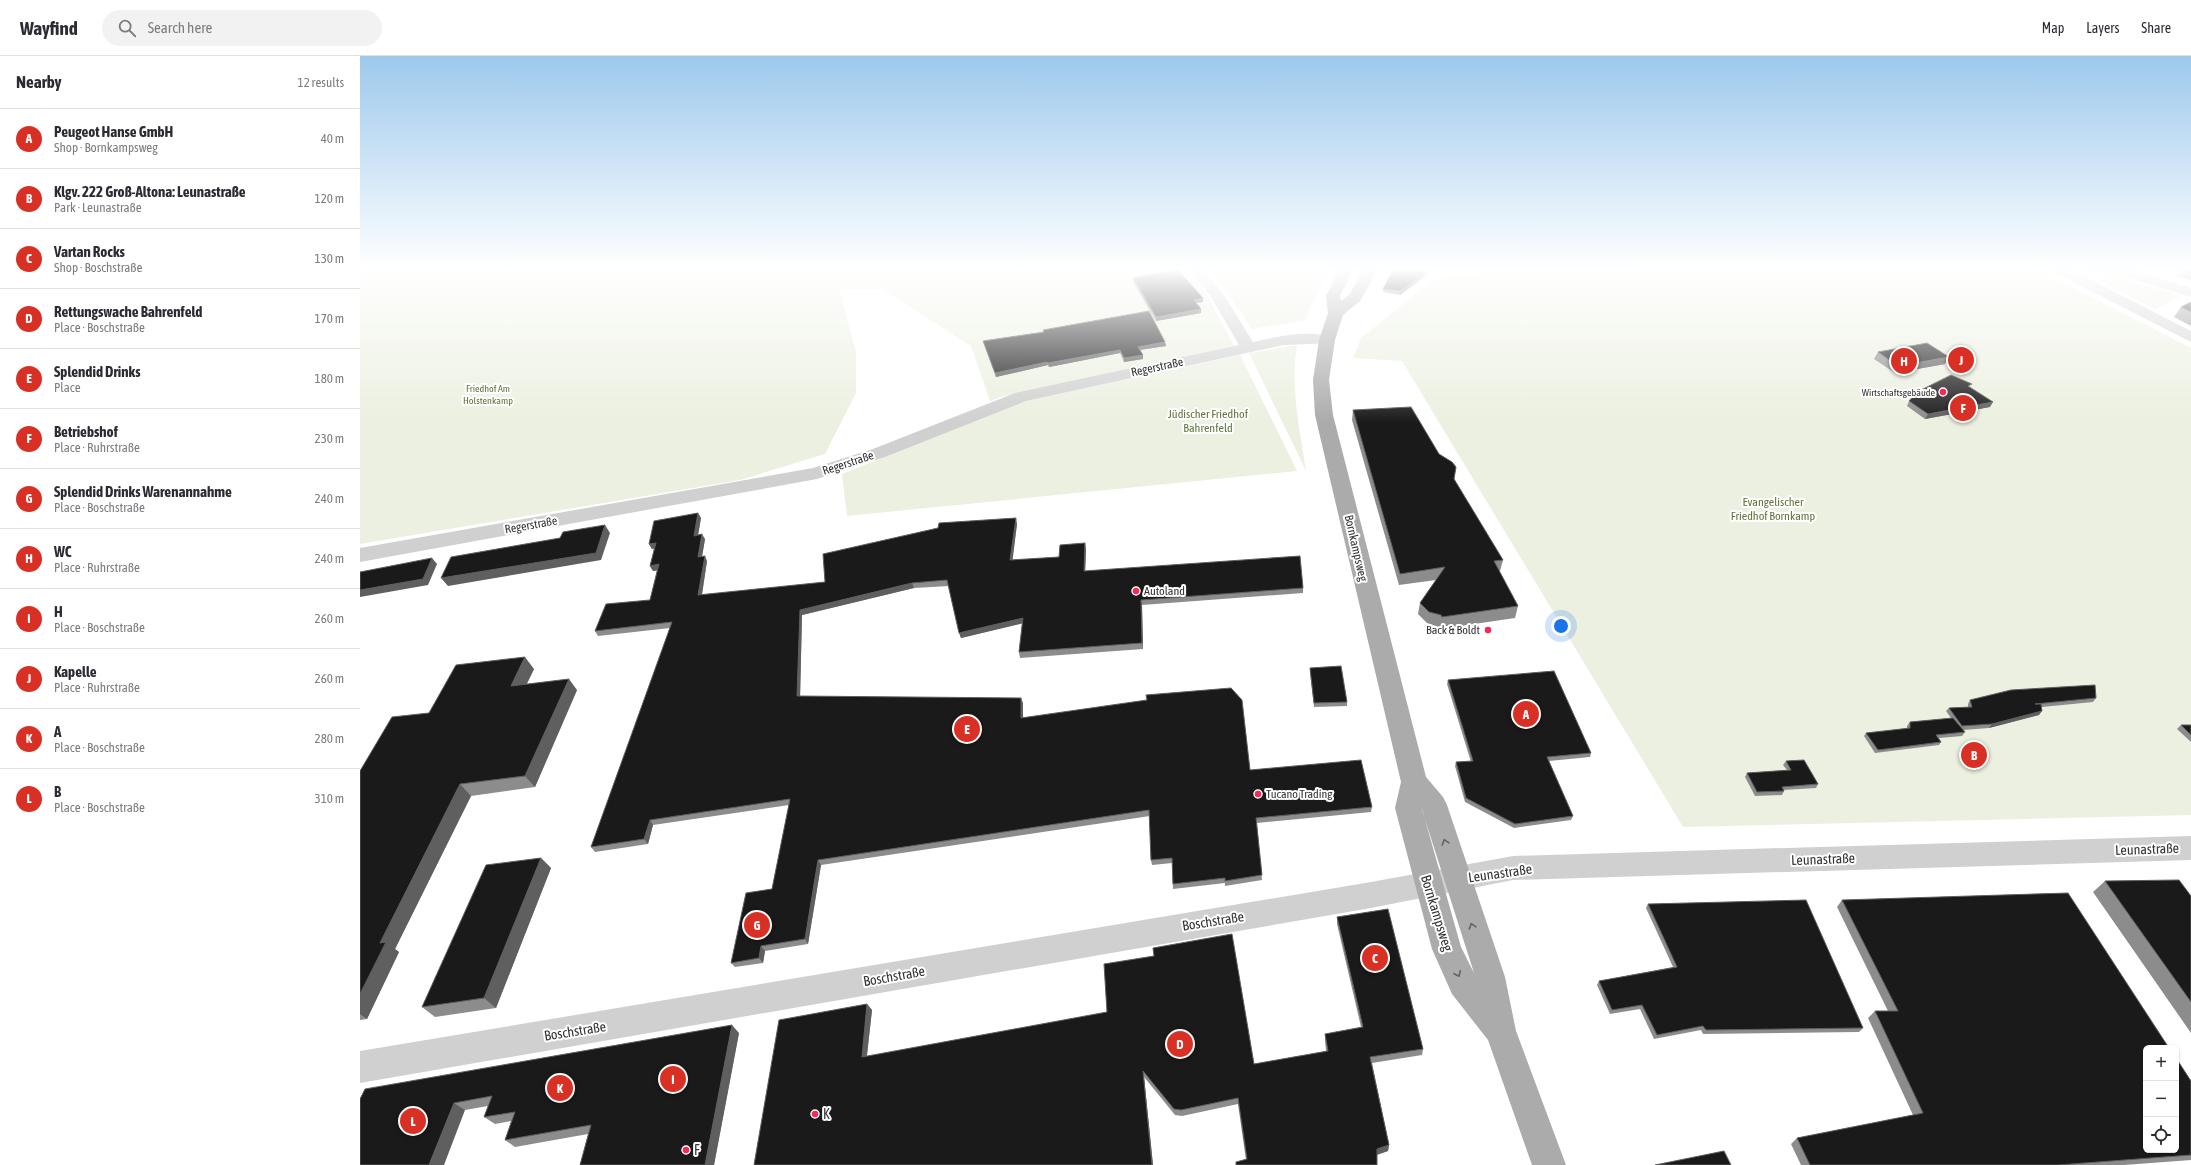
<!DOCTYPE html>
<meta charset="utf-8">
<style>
body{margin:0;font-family:"Asap Condensed",sans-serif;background:#f2f2f3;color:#2b2b33}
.controls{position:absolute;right:12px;bottom:12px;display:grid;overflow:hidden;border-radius:6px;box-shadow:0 1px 3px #0004}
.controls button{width:36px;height:36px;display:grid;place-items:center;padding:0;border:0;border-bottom:1px solid #e1e1e2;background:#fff;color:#2b2b33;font:20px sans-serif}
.you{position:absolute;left:1201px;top:570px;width:14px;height:14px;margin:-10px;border:3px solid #fff;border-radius:50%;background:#1a73e8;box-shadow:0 0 0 6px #1a73e833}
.badge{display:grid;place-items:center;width:26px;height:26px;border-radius:50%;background:#d93025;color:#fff;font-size:13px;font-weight:700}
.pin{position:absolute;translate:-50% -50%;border:2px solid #fff;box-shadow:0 1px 4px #0006}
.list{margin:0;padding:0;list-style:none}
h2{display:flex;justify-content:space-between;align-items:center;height:52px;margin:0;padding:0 16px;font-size:17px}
h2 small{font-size:13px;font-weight:400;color:#7c7c81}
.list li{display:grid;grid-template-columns:26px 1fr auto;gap:12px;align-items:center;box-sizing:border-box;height:60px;padding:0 16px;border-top:1px solid #e1e1e2}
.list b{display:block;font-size:15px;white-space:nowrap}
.list p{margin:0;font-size:13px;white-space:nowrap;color:#7c7c81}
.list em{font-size:13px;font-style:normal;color:#7c7c81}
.icon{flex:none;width:22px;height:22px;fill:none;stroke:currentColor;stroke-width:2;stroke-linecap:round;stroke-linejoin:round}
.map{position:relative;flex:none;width:1831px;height:1109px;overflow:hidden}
header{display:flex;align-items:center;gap:24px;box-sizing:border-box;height:56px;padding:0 20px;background:#fff;border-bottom:1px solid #e1e1e2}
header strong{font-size:19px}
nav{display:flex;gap:22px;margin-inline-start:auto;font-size:14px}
.search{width:280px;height:36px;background:#f2f2f3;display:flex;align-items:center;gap:10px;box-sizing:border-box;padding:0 14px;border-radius:22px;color:#7c7c81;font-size:15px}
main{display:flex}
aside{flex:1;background:#fff}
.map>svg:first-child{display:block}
.green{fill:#ebf0e0}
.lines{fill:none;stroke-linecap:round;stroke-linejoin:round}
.minor{fill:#d0d0d0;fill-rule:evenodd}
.major{fill:#ababab;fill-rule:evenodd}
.wall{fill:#8c8c8c}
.shaded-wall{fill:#5f5f5f}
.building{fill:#1a1a1a;stroke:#5f5f5f}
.oneway{stroke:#636363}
.poi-dot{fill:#f62855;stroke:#fff;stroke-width:1.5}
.labels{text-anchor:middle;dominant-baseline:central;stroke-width:4;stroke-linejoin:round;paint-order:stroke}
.far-park-label{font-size:10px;fill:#5e743a;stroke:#fff}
.far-poi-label{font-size:10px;fill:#333;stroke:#fff;text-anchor:end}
.street-label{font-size:12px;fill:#333;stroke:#fff}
.park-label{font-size:12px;fill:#5e743a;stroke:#fff}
.poi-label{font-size:12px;fill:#333;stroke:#fff;text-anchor:start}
.near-street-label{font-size:14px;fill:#333;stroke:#fff}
.near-poi-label{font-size:14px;fill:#333;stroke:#fff;text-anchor:start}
</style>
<header>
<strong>Wayfind</strong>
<div class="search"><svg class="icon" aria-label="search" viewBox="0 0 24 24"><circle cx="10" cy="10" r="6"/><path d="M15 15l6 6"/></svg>Search here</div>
<nav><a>Map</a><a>Layers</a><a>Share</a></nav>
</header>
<main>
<aside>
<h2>Nearby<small>12 results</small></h2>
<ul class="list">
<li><span class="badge">A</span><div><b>Peugeot Hanse GmbH</b><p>Shop · Bornkampsweg</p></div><em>40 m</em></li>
<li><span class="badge">B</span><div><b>Klgv. 222 Groß-Altona: Leunastraße</b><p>Park · Leunastraße</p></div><em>120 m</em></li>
<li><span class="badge">C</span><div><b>Vartan Rocks</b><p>Shop · Boschstraße</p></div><em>130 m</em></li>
<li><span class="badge">D</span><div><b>Rettungswache Bahrenfeld</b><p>Place · Boschstraße</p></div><em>170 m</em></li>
<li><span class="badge">E</span><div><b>Splendid Drinks</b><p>Place</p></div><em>180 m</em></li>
<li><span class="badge">F</span><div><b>Betriebshof</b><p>Place · Ruhrstraße</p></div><em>230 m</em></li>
<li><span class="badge">G</span><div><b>Splendid Drinks Warenannahme</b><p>Place · Boschstraße</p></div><em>240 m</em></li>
<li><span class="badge">H</span><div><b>WC</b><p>Place · Ruhrstraße</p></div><em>240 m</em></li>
<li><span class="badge">I</span><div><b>H</b><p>Place · Boschstraße</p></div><em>260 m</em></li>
<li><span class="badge">J</span><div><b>Kapelle</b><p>Place · Ruhrstraße</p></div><em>260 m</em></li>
<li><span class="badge">K</span><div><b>A</b><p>Place · Boschstraße</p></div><em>280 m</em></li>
<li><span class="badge">L</span><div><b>B</b><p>Place · Boschstraße</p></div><em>310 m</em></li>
</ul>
</aside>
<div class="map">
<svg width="1831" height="1109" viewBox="0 0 1831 1109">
<rect width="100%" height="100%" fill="#fff"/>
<path class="green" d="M0,212H824L842,230L874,290L641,341L630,345L611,290L522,233H479L496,296V337L465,398L380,424L0,488Z
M847,212H969L945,264L892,273L855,219Z
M1393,212H1675L1831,292V759L1323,771L1042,305L993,302L1001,282L1072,225L1088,219Z
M1753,219L1821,240L1795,253L1733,222Z
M931,290H937C930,332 940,374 946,415L889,297Z
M880,299L937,415L487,460L482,418L665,345Z"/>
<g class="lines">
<path class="minor" d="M828,212H842L864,239L893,286C920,280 946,274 973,281L975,284L973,287L924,289L666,345L525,401L457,423L0,506V492L453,412L513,393L655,337L879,289L851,241Z
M1690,212H1708L1831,275V286L1692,215Z
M1721,212H1766L1831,232V241L1757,218L1728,216Z
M1831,780V804L1153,824L1011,852L0,1027V995L1011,826L1153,800Z"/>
<path class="major" d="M980,212H994L980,240L981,245L989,239L1005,212H1019L1000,245L983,259L975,284L969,324L973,359L1066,721L1083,741L1087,749L1145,921L1156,975L1206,1109H1172L1128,984L1092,938L1072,893L1035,752L1041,726L955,359L953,324L959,284L968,257L966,240ZM1062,753V754L1114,917L1101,891Z"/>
</g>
<path class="wall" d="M1831,212V224L1816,220L1820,214Z
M1068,216L1067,219L1040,239L1023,236V233Z
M773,222L843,246L836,247L841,253V257L796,265L773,226Z
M1831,246V270L1814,261L1821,251Z
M683,274L805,286L806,290L780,294L783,299V303L764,306L760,297L689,311L688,309L636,321L623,285L684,276Z
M1518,296L1585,308L1535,317L1514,303Z
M1610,331L1630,351L1565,363L1547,350L1549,345Z
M993,354L1094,423L1143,504L1140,515H1139L1158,550L1155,562L1080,573L1079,571L1067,567L1058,558L1060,547L1076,524L1039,529L992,364Z
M338,457L341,462L338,479L345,483L342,501L347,505L342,539L465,526L657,468L652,504L699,501L726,493L725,515L943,532V537L782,549L783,593L660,602L659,596L662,567L601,582L589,530L554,532L442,559L440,640L663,647V661L890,714L1012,751L1011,756L897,767L902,824L865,830V827L813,833L812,807L792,809L791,804L790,760L461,809L448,888L405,895L403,907L375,911L371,907L412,833L429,749L293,769L288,788L235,796L231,791L310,572L238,580L235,575L290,544L297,514L293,515L290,510L294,492L292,493L289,488Z
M950,612L987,646V650L954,651L950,616Z
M174,613L167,628L217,634L175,731L111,740L35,893L39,896L7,963L0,964V715L69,657Z
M1088,624L1231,697L1230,701L1189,705L1213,760L1211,764L1154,772L1105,746L1095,710L1096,706H1111L1087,628Z
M1736,642L1733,646L1682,651L1679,659L1629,672L1603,674L1605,676L1602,680L1579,682L1581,686L1579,689L1515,697L1504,680L1506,677L1547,673V670L1550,666L1591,662L1586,655L1589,652L1608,651V648L1610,644Z
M1821,669H1831V686L1817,673Z
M1426,705L1458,728L1456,732L1423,734L1424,735L1422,739L1395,740L1385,721L1387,717L1427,714L1423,709Z
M181,802L191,812L136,952L75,961L62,951Z
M1745,825L1831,840V977L1733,836Z
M1482,844L1831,1025V1104L1764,1109H1441L1431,1088L1437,1082L1553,1059L1508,962L1515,955H1528L1477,851Z
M1288,848L1503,972L1499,976L1343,978L1341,974L1294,983L1280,953L1250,958L1237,929L1239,925L1313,911L1286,852Z
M977,861L1063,993L1062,999L1012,1007L1029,1089L1028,1095L1017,1099L886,1104L878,1048L822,1060L815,1059L784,1021L793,1109H394L507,948L512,954L507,1000L894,1008L966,995L965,984V978L1001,971L977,868Z
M379,977L354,1109H220L228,1078L155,1091L145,1084L151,1065L135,1068L124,1061L128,1050L105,1054L0,1043Z"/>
<path class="shaded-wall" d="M1068,216L1067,219L1040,239V235Z
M843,242V246L834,247V244Z
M841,253V257L796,265V261Z
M805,286L806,290L779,294L778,291Z
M760,294V297L689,311L688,307Z
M783,299V303L764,306V302Z
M1589,301L1585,308L1535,317L1538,310Z
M687,306L688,309L636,321L635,317Z
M1633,346L1630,351L1565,363L1568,358Z
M338,457L341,462L337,485L334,480Z
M656,462L657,468L652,509L650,504Z
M245,469L250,477L241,504L88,530L81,522Z
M342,478L345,483L341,506L338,501Z
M296,487L299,492L292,493L289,488Z
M725,487L726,493L725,520L724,515Z
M345,500L347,505L341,544L338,539Z
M72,502L77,508L68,529L0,541V534Z
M299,508L302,514L293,515L290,510Z
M552,527L554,532L442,559L440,645L437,640L440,554Z
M781,544L782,549L783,593L782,587Z
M663,562L664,567L601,582L599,577Z
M165,601L174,613L160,641L151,630Z
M209,623L217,634L175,731L165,720Z
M661,642L663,647V667L661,662Z
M1682,655L1679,659L1629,672L1632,668Z
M100,728L111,740L35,893L39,896L7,963L0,958V938L20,887Z
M290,764L293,769L288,788L284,783Z
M181,802L191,812L136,952L124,942Z
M458,804L461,809L448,888L445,883Z
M401,890L405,895L403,907L399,902Z
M507,948L512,954L506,1007L502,1001Z
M372,969L379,977L354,1109H345Z
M783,1015L784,1021L793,1109H792Z
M94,1047L105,1054L84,1109H69Z
M1029,1089L1028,1095L1016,1099L1017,1093Z"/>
<path class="building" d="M1034,212H1061L1068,216L1040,235L1023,233Z
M1822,212H1831V217L1820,214Z
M817,213L843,242L834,244L841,253L796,261L773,222Z
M1831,246V256L1821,251Z
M789,255L805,286L778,291L783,299L764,302L760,294L688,307L687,306L635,317L623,285L684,276L683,274Z
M1567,287L1589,301L1538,310L1518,296Z
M1591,319L1612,328L1608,330L1633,346L1568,358L1549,345L1557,336Z
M1051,351L1079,398L1092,406L1096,411L1094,423L1143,504L1134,505L1158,550L1082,561L1081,559L1069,556L1060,547L1085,511L1040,518L993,354Z
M338,457L334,480L342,478L338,501L345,500L338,539L465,526L463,498L578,472L579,467L656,462L650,504L699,501L700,489L725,487L724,515L940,500L943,532L781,544L782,587L659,596L663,562L599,577L587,524L552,527L440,554L437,640L661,642V662L787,644L786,639L871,632L882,644L890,714L1001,704L1012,751L896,762L902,819L865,825V822L813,828L812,802L791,804L789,754L458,804L445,883L401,890L399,902L371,907L386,837L412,833L430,743L290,764L284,783L231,791L312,566L235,575L246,548L290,544L299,508L290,510L296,487L289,488L294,465Z
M245,469L236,497L81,522L91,501L200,482L203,476Z
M72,502L63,523L0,534V516Z
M165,601L151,630L209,623L165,720L100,728L20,887L26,886L0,938V715L32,661L69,657L96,609Z
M981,610L987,646L954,647L950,612Z
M1194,615L1231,697L1187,701L1213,760L1155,768L1106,742L1096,706L1113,705L1088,624Z
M1735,629L1736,642L1675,648H1681L1682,655L1632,668L1602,670L1589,652L1612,651L1610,644L1651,634Z
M1593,662L1605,676L1576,679L1581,686L1518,694L1506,677L1550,672V666Z
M1821,669H1831V679Z
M1444,704L1458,728L1422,731L1424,735L1397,736L1387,717L1431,714L1426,705Z
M181,802L124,942L62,951L126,809Z
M1819,824L1831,840V946L1745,825Z
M1708,837L1809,992H1786V1094H1816V1002L1831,1025V1099L1698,1109H1450L1437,1082L1563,1057L1515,955H1538L1482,844Z
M1446,844L1503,972L1346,974L1343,970L1297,979L1282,949L1252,954L1239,925L1317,911L1288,848Z
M1028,853L1063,993L1010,1001L1029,1089L1017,1093V1109H876V1106L887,1103L878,1042L821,1054L814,1053L783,1015L792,1109H394L419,964L507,948L502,1001L747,956L744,908L794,900L793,892L872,878L894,1008L968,995L965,978L1003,971L977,861Z
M372,969L345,1109H220L231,1069L145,1084L155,1056L124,1061L132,1040L94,1047L69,1109H0V1043L5,1033Z
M1364,1095L1371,1109H1295Z"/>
<defs><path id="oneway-chevron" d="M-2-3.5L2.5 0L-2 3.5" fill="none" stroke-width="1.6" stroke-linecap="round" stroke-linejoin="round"/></defs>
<g class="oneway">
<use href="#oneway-chevron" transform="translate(1085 786) rotate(-107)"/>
<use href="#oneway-chevron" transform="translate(1112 870) rotate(-108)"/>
<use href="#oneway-chevron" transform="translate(1098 918) rotate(65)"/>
</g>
<linearGradient id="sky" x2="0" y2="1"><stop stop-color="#9dc9ec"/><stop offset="0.58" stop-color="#fff"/><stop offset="1" stop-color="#fff" stop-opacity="0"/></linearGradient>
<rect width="1831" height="367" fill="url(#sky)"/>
<g class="poi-dot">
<circle cx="1583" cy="336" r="4"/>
<circle cx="776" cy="535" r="4"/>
<circle cx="1128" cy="574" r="4"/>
<circle cx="898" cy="738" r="4"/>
<circle cx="455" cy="1058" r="4"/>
<circle cx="326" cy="1094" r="4"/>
</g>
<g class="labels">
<g class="far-park-label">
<text x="128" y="332">Friedhof Am<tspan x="128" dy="12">Holstenkamp</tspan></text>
</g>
<g class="far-poi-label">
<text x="1575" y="336">Wirtschaftsgebäude</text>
</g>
<g class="street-label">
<text transform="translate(797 311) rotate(-12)">Regerstraße</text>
<text transform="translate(488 407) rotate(-18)">Regerstraße</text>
<text transform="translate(171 469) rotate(-10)">Regerstraße</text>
<text transform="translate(996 492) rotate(77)">Bornkampsweg</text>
</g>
<g class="park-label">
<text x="848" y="358">Jüdischer Friedhof<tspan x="848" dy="14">Bahrenfeld</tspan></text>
<text x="1413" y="446">Evangelischer<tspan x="1413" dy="14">Friedhof Bornkamp</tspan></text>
</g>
<g class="poi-label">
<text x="784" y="535">Autoland</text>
<text x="1120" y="574" text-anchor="end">Back &amp; Boldt</text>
<text x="906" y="738">Tucano Trading</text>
</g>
<g class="near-street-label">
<text transform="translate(1787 793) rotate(-2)">Leunastraße</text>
<text transform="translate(1463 803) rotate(-2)">Leunastraße</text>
<text transform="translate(1140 817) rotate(-8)">Leunastraße</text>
<text transform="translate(1077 857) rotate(73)">Bornkampsweg</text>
<text transform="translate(853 865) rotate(-9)">Boschstraße</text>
<text transform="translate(534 920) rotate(-10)">Boschstraße</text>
<text transform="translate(215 975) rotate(-9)">Boschstraße</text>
</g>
<g class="near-poi-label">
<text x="463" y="1058">K</text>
<text x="334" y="1094">F</text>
</g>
</g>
</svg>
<div class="controls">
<button>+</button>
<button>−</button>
<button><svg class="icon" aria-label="locate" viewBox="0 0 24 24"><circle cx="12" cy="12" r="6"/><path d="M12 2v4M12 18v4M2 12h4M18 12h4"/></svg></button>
</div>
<div class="you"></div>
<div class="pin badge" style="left:1166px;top:658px">A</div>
<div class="pin badge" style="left:1614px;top:699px">B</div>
<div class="pin badge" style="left:1015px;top:902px">C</div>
<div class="pin badge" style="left:820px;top:988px">D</div>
<div class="pin badge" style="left:607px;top:673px">E</div>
<div class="pin badge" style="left:1603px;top:352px">F</div>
<div class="pin badge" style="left:397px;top:869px">G</div>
<div class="pin badge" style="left:1544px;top:305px">H</div>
<div class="pin badge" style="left:313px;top:1023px">I</div>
<div class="pin badge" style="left:1601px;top:304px">J</div>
<div class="pin badge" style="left:200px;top:1032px">K</div>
<div class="pin badge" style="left:53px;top:1065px">L</div>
</div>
</main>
